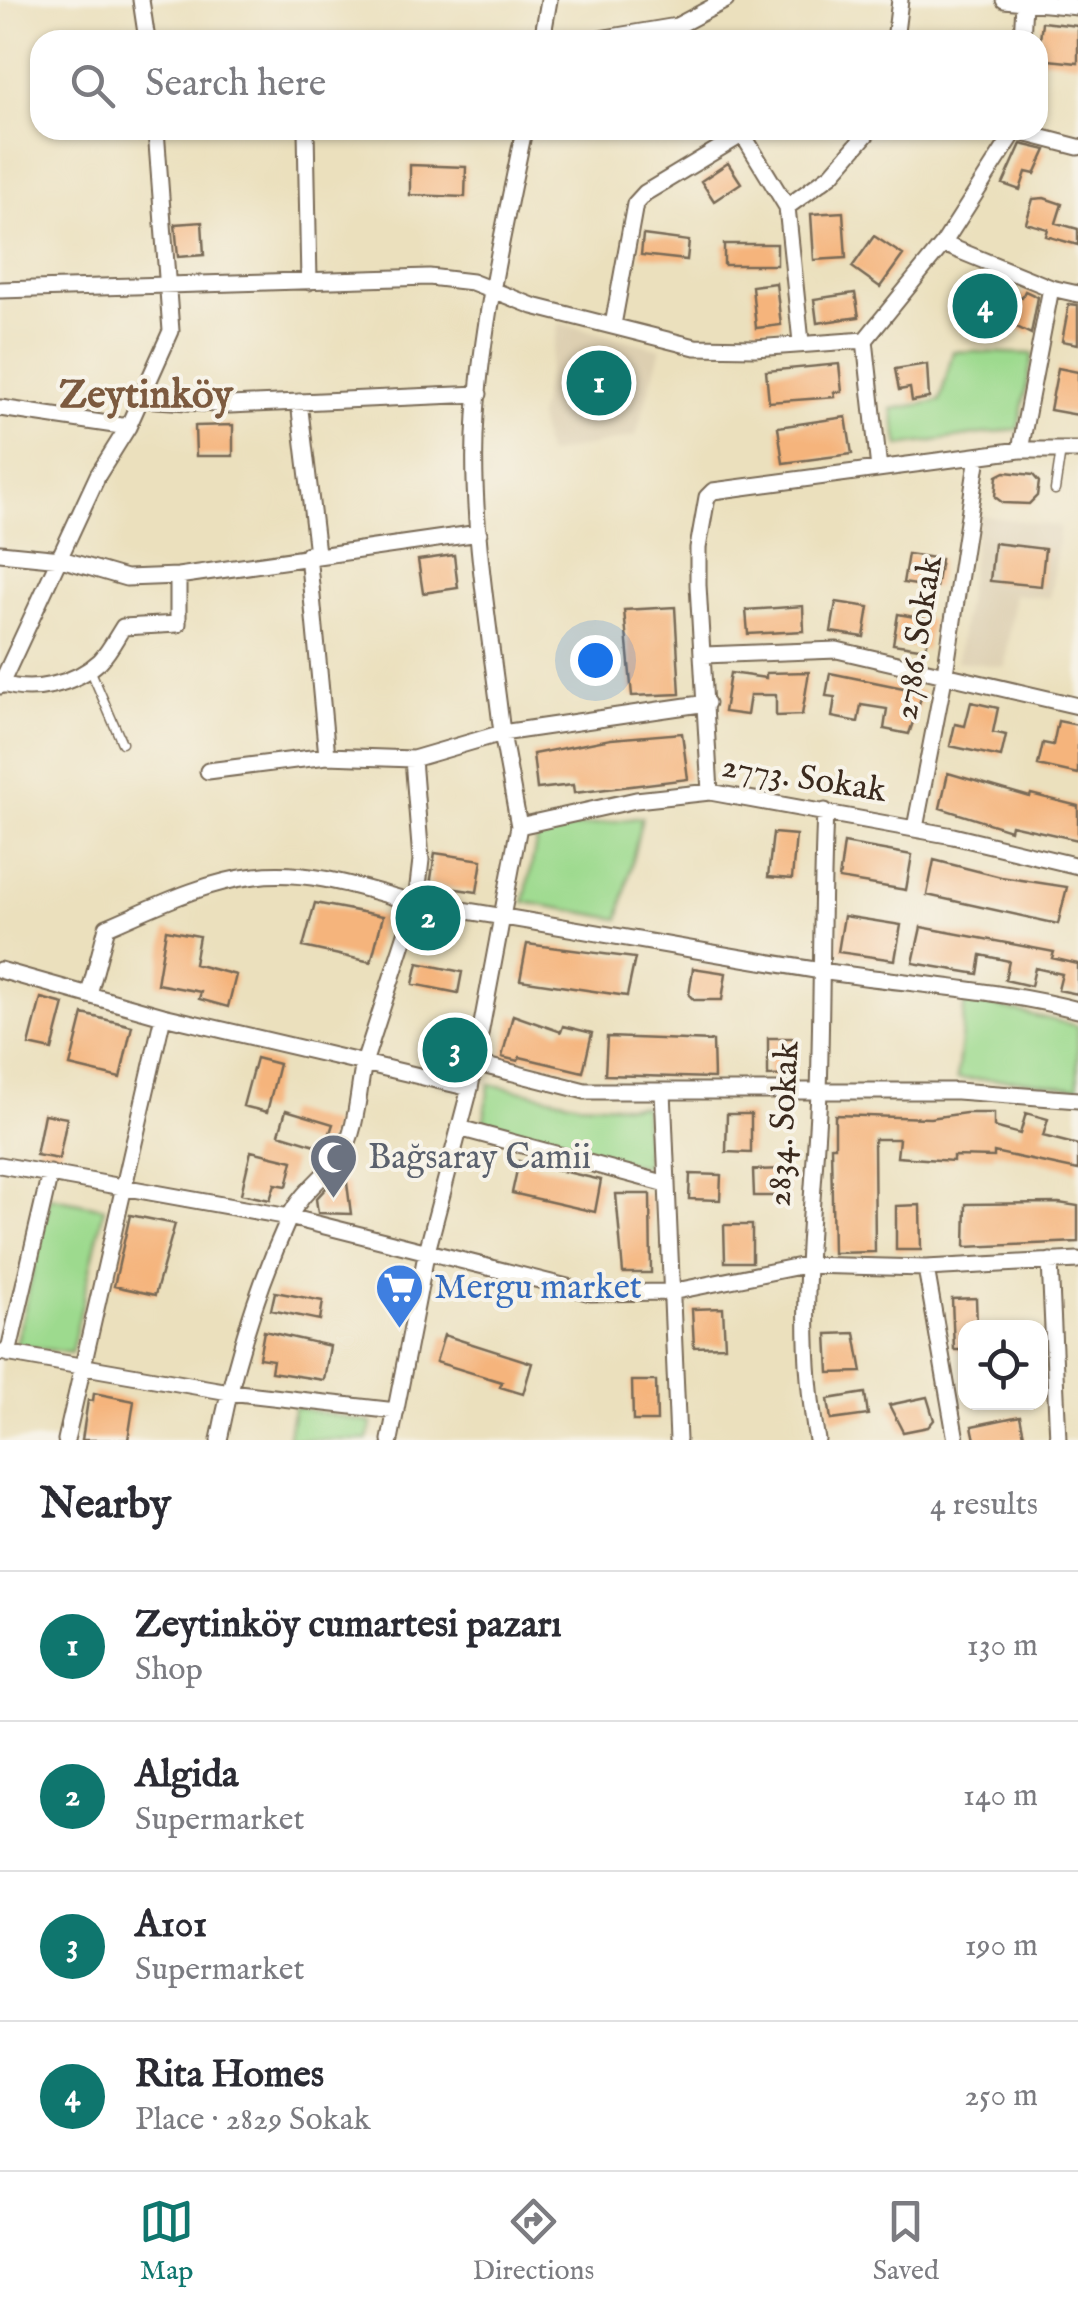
<!DOCTYPE html>
<meta charset="utf-8">
<style>
body{margin:0;font-family:"IM FELL English",serif;background:#f7f7f7;color:#2b2b33}
.controls{position:absolute;right:30px;bottom:30px;display:grid;overflow:hidden;border-radius:20px;box-shadow:0 2px 8px #0004}
.controls button{width:90px;height:90px;display:grid;place-items:center;padding:0;border:0;border-bottom:2px solid #e1e1e2;background:#fff;color:#2b2b33;font:50px sans-serif}
.you{position:absolute;left:595px;top:660px;width:35px;height:35px;margin:-25px;border:8px solid #fff;border-radius:50%;background:#1a73e8;box-shadow:0 0 0 15px #1a73e833}
.badge{display:grid;place-items:center;width:65px;height:65px;border-radius:50%;background:#0f766e;color:#fff;font-size:32px;font-weight:700}
.pin{position:absolute;translate:-50% -50%;border:5px solid #fff;box-shadow:0 2px 10px #0006}
.list{margin:0;padding:0;list-style:none}
h2{display:flex;justify-content:space-between;align-items:center;height:130px;margin:0;padding:0 40px;font-size:42px}
h2 small{font-size:32px;font-weight:400;color:#7c7c81}
.list li{display:grid;grid-template-columns:65px 1fr auto;gap:30px;align-items:center;box-sizing:border-box;height:150px;padding:0 40px;border-top:2px solid #e1e1e2}
.list b{display:block;font-size:38px;white-space:nowrap}
.list p{margin:0;font-size:32px;white-space:nowrap;color:#7c7c81}
.list em{font-size:32px;font-style:normal;color:#7c7c81}
.icon{flex:none;width:55px;height:55px;fill:none;stroke:currentColor;stroke-width:2;stroke-linecap:round;stroke-linejoin:round}
.map{position:relative;flex:none;width:1078px;height:1440px;overflow:hidden}
.search{position:absolute;background:#fff;box-shadow:0 2px 8px #0004;left:30px;right:30px;top:30px;height:110px;display:flex;align-items:center;gap:25px;box-sizing:border-box;padding:0 35px;border-radius:30px;color:#7c7c81;font-size:38px}
.sheet{height:730px;background:#fff}
nav{display:flex;justify-content:space-around;align-items:center;box-sizing:border-box;height:140px;border-top:2px solid #e1e1e2;background:#fff;font-size:28px;color:#7c7c81}
nav a{display:grid;justify-items:center;gap:5px}
nav .on{color:#0f766e}
.map>svg:first-child{display:block}
.built{fill:#ddcfb1}
.green{fill:#9dda8e;stroke:#6c8256;stroke-width:2.5}
.building{fill:#f5b47b}
.lines{fill:none;stroke-linecap:round;stroke-linejoin:round}
.service-casing{stroke:#796a56;stroke-width:11}
.minor-casing{stroke:#796a56;stroke-width:19}
.service{stroke:#fff;stroke-width:8}
.minor{stroke:#fff;stroke-width:15}
.labels{text-anchor:middle;dominant-baseline:central;stroke-width:8;stroke-linejoin:round;paint-order:stroke}
.street-label{font-size:35px;fill:#3b2a1e;stroke:#f7f3e8}
.worship-label{font-size:35px;fill:#5b616d;stroke:#f7f3e8;text-anchor:start}
.shop-label{font-size:35px;fill:#366cbe;stroke:#f7f3e8;text-anchor:start}
.quarter-label{font-size:40px;font-weight:bold;fill:#7c5a3f;stroke:#f7f3e8}
</style>
<div class="map">
<svg width="1078" height="1440" viewBox="0 0 1078 1440">
<rect width="100%" height="100%" fill="#f7f3e8"/>
<filter id="ink" filterUnits="userSpaceOnUse"><feTurbulence type="fractalNoise" baseFrequency=".01" numOctaves="2"/><feDisplacementMap in="SourceGraphic" scale="20" xChannelSelector="R" yChannelSelector="G"/><feConvolveMatrix kernelMatrix="1 2 1 2 8 2 1 2 1" color-interpolation-filters="sRGB"/></filter>
<filter id="wash" filterUnits="userSpaceOnUse"><feTurbulence type="fractalNoise" baseFrequency=".0048" numOctaves="4" result="noise"/><feDisplacementMap in="SourceGraphic" scale="40" xChannelSelector="R" yChannelSelector="G"/><feGaussianBlur stdDeviation="2.25" result="paint"/><feColorMatrix in="noise" values="0 0 0 0 0 0 0 0 0 0 0 0 0 0 0 0 0 1.4 0 .05"/><feComposite in="paint" operator="in"/></filter>
<g filter="url(#wash)">
<rect width="100%" height="100%" fill="#ebe0bd"/>
<path class="built" d="M559,323L661,349L636,436L546,455L538,417Z
M979,515L1060,527L1050,598L1014,594L1005,667L957,661Z"/>
<path class="green" d="M953,351L1033,354L1018,429L899,446L892,409L940,401Z
M642,817L619,919L524,902L538,833Z
M965,999L1078,1026V1088L1018,1080L957,1079Z
M489,1084L579,1103L644,1106L646,1167L483,1126Z
M50,1197L104,1208L71,1353L16,1345Z
M294,1407L372,1423L368,1440H288Z"/>
<g id="blocks">
<path class="building" d="M1042,22L1078,26V63L1038,59Z
M1021,144L1046,150L1035,174L1026,172L1020,190L1003,184Z
M728,163L741,183L714,201L701,181Z
M410,165L466,167L465,197L410,195Z
M1044,198L1062,204L1056,223L1078,229V245L1046,236L1048,229L1026,223L1033,199Z
M843,212L846,258L814,260L811,214Z
M202,222L204,255L178,257L175,224Z
M643,235L689,241L687,260L641,255Z
M874,236L903,255L880,287L852,267Z
M724,244H777V265H724Z
M776,283L781,325L756,328L752,286Z
M972,284L1022,297L1025,291L1038,297L1031,334L1000,319L998,328L963,319Z
M855,293L859,317L817,323L814,299Z
M1069,304L1078,305V344L1062,341Z
M839,364L842,392H834L835,397L769,402L766,371Z
M927,364L929,398L912,401L910,388L899,390L895,369Z
M1058,368L1078,372V415L1050,410Z
M846,417L852,454L783,463L778,427Z
M233,425V456H196L195,426Z
M1005,472L1033,475L1039,482L1037,496L1029,504L1003,503L995,497L997,476Z
M994,543L1045,549L1041,586L990,581Z
M908,554L941,559L936,588L903,583Z
M454,555L458,588L423,593L418,560Z
M836,602L869,607L864,637L831,632Z
M803,606L804,631L748,634L746,610Z
M675,607L680,694L632,696L624,610Z
M898,614L931,620L926,649L893,644Z
M809,672L802,715L776,716V695H750L747,715L724,712L730,673L766,678V673Z
M830,673L923,692L909,734L884,729L887,709L861,705L858,722L832,717L835,697L826,696Z
M971,702L998,708L993,732L1006,735L1001,757L950,746L955,724L965,726Z
M1058,721L1078,725V774L1038,765L1043,743L1053,745Z
M682,733L688,779L574,793L573,785L537,789L533,754L611,739Z
M948,773L1030,797L1031,794L1078,806V840L1011,825L1010,830L940,808Z
M773,833L796,835L792,879L768,877Z
M844,843L912,855L906,890L839,879Z
M435,853L482,860L477,892L430,885Z
M934,860L1001,877L1067,887L1058,924L927,895Z
M315,903L383,916L371,962L303,947Z
M844,916L901,925L895,960L838,952Z
M921,927L1054,952L1052,958L1078,964V994L1058,990L1062,974L1035,968L1031,986L1005,980L1009,961L981,955L978,974L913,963Z
M166,930L199,936L194,964L236,975L228,1007L199,999L201,992L157,984Z
M527,944L635,958L627,996L520,980Z
M418,963L462,972L458,993L413,984Z
M693,968L726,973L722,1000H694L689,995Z
M41,998L64,1004L52,1050L29,1045Z
M83,1014L132,1026L120,1078L70,1066Z
M513,1015L561,1032L563,1026L592,1033L583,1072L520,1057L518,1061L502,1057Z
M607,1037L713,1041L714,1078L605,1075Z
M768,1038H795V1075L768,1076Z
M256,1058L279,1064L267,1112L243,1106Z
M286,1110L333,1124L325,1148L279,1134Z
M966,1113H994V1127L1020,1134L1026,1113L1048,1119L1043,1136L1078,1145V1170L994,1152V1157L953,1156V1161L897,1157L899,1139H874L875,1252L833,1253L831,1146H835V1115L930,1118Z
M44,1114L67,1118L59,1159L36,1155Z
M727,1114H751V1153L726,1152Z
M251,1151L293,1161L287,1186L275,1184L270,1200L241,1194Z
M519,1161L601,1180L595,1212L512,1193Z
M787,1169L788,1196H754L753,1170Z
M690,1174L721,1175L720,1200L689,1199Z
M347,1183L351,1214L318,1213L316,1199L328,1186Z
M616,1194H650L651,1273H623Z
M1059,1203L1078,1206V1242L965,1247L966,1204Z
M920,1205L921,1250H896V1206Z
M130,1215L175,1224L155,1295L114,1286Z
M724,1225H752V1262H725Z
M275,1292L323,1301L320,1320L271,1310Z
M976,1298L977,1328H966V1350H954L952,1299Z
M723,1308L725,1346L694,1347L692,1309Z
M264,1331L330,1346L324,1380L271,1372L273,1360L259,1358Z
M855,1333L862,1372L829,1373L827,1334Z
M444,1335L532,1363L523,1394L500,1387L502,1382L436,1362Z
M632,1381H656L657,1421H633Z
M94,1393L134,1401L128,1440H82L88,1400L93,1401Z
M865,1393L868,1415L831,1420L828,1399Z
M927,1397L934,1420L928,1427L903,1432L889,1405Z
M1020,1416L1025,1440H975L972,1426Z"/>
</g>
</g>
<g filter="url(#ink)">
<use href="#blocks" fill-opacity="0" stroke="#796a56" stroke-width="2.5"/>
<g class="lines">
<defs>
<path id="service" d="M1055,490L1061,450
M90,669L122,743"/>
<path id="minor" d="M141,0L147,40
M1004,0L1078,7
M542,40L549,0
M593,40L677,26L726,0
M895,40L900,0
M1022,40L1024,3
M306,130L309,282
M524,130C505,224 483,319 476,415C469,520 490,629 502,733L707,703
M740,130L787,207L801,342
M1016,131L1078,147
M787,207L832,174L870,130
M943,244L1051,288L1078,294
M0,290L429,277L472,282L533,306L695,347L755,348L865,340
M613,325L635,204L645,193L743,134
M142,399L230,405L479,394
M299,402L317,553
M0,408L128,427
M1020,450L1051,288
M879,469L865,340L943,244L1016,130
M0,553L61,559L126,578L178,576L479,533
M308,554L327,756
M704,655L837,650L1078,706
M1,683C32,695 75,684 100,661C109,652 116,638 123,627L178,624V576
M0,686L98,475L128,427L171,331L156,130
M208,771L327,756L413,759
M710,792L698,585V548L707,497L713,491L1020,450H1078
M519,826L636,800L710,792L953,836L1078,866
M915,828L945,673L978,456
M0,970L163,1016L364,1063L416,903C365,889 309,869 255,876C203,882 154,907 107,927L89,994
M474,1063L585,1091H957L1078,1100
M663,1091L678,1440
M459,1128L667,1184
M0,1165L289,1217L591,1293L671,1292L805,1265L926,1268L1078,1260
M1050,1261L1058,1440
M926,1268L956,1440
M0,1352L229,1392L396,1411
M8,1354L50,1173
M66,1440L163,1016
M219,1440C234,1364 257,1289 289,1218C302,1190 325,1178 342,1153C357,1132 358,1089 364,1063L470,1088
M390,1440L426,1255L470,1088L519,826L502,733L413,759L421,860L416,903C550,923 682,949 815,970C903,984 991,988 1078,1010
M817,1440C795,1323 814,1209 819,1092C822,998 821,904 825,811"/>
</defs>
<use href="#service" class="service-casing"/>
<use href="#minor" class="minor-casing"/>
<use href="#service" class="service"/>
<use href="#minor" class="minor"/>
</g>
</g>
<defs>
<symbol id="mosque-pin" viewBox="-11 -11 22 30"><path d="M0 17L-7.5 6A9.5 9.5 0 1 1 7.5 6Z" fill="#6b7280" stroke="#f7f3e8"/><path d="M3.5-4.9A6 6 0 1 0 3.5 4.9A5 5 0 1 1 3.5-4.9Z" fill="#fff"/></symbol>
<symbol id="supermarket-pin" viewBox="-11 -11 22 30"><path d="M0 17L-7.5 6A9.5 9.5 0 1 1 7.5 6Z" fill="#3f7fe0" stroke="#f7f3e8"/><path d="M-6-5.5h2.5l.6 2H6L4.5 2H-2.5L-4.4-4H-6ZM-1.5 3.2a1.3 1.3 0 1 0 .1 0ZM3 3.2a1.3 1.3 0 1 0 .1 0Z" fill="#fff"/></symbol>
</defs>
<g fill-rule="evenodd">
<use href="#mosque-pin" x="306" y="1130" width="55" height="75"/>
<use href="#supermarket-pin" x="372" y="1260" width="55" height="75"/>
</g>
<g class="labels">
<g class="street-label">
<text transform="translate(919 638) rotate(-81)">2786. Sokak</text>
<text transform="translate(804 779) rotate(9)">2773. Sokak</text>
<text transform="translate(784 1124) rotate(-87)">2834. Sokak</text>
</g>
<g class="worship-label">
<text x="368" y="1158">Bağsaray Camii</text>
</g>
<g class="shop-label">
<text x="434" y="1288">Mergu market</text>
</g>
<g class="quarter-label">
<text x="146" y="396">Zeytinköy</text>
</g>
</g>
</svg>
<div class="controls">
<button><svg class="icon" aria-label="locate" viewBox="0 0 24 24"><circle cx="12" cy="12" r="6"/><path d="M12 2v4M12 18v4M2 12h4M18 12h4"/></svg></button>
</div>
<div class="you"></div>
<div class="pin badge" style="left:599px;top:383px">1</div>
<div class="pin badge" style="left:428px;top:918px">2</div>
<div class="pin badge" style="left:455px;top:1050px">3</div>
<div class="pin badge" style="left:985px;top:306px">4</div>
<div class="search"><svg class="icon" aria-label="search" viewBox="0 0 24 24"><circle cx="10" cy="10" r="6"/><path d="M15 15l6 6"/></svg>Search here</div>
</div>
<section class="sheet">
<h2>Nearby<small>4 results</small></h2>
<ul class="list">
<li><span class="badge">1</span><div><b>Zeytinköy cumartesi pazarı</b><p>Shop</p></div><em>130 m</em></li>
<li><span class="badge">2</span><div><b>Algida</b><p>Supermarket</p></div><em>140 m</em></li>
<li><span class="badge">3</span><div><b>A101</b><p>Supermarket</p></div><em>190 m</em></li>
<li><span class="badge">4</span><div><b>Rita Homes</b><p>Place · 2829 Sokak</p></div><em>250 m</em></li>
</ul>
</section>
<nav>
<a class="on"><svg class="icon" aria-label="map" viewBox="0 0 24 24"><path d="M3 6l6-2 6 2 6-2v14l-6 2-6-2-6 2zM9 4v14M15 6v14"/></svg>Map</a>
<a><svg class="icon" aria-label="directions" viewBox="0 0 24 24"><path d="M12 3l9 9-9 9-9-9zM9 14v-3h6M13 9l2 2-2 2"/></svg>Directions</a>
<a><svg class="icon" aria-label="saved" viewBox="0 0 24 24"><path d="M7 4h10v16l-5-4-5 4z"/></svg>Saved</a>
</nav>
